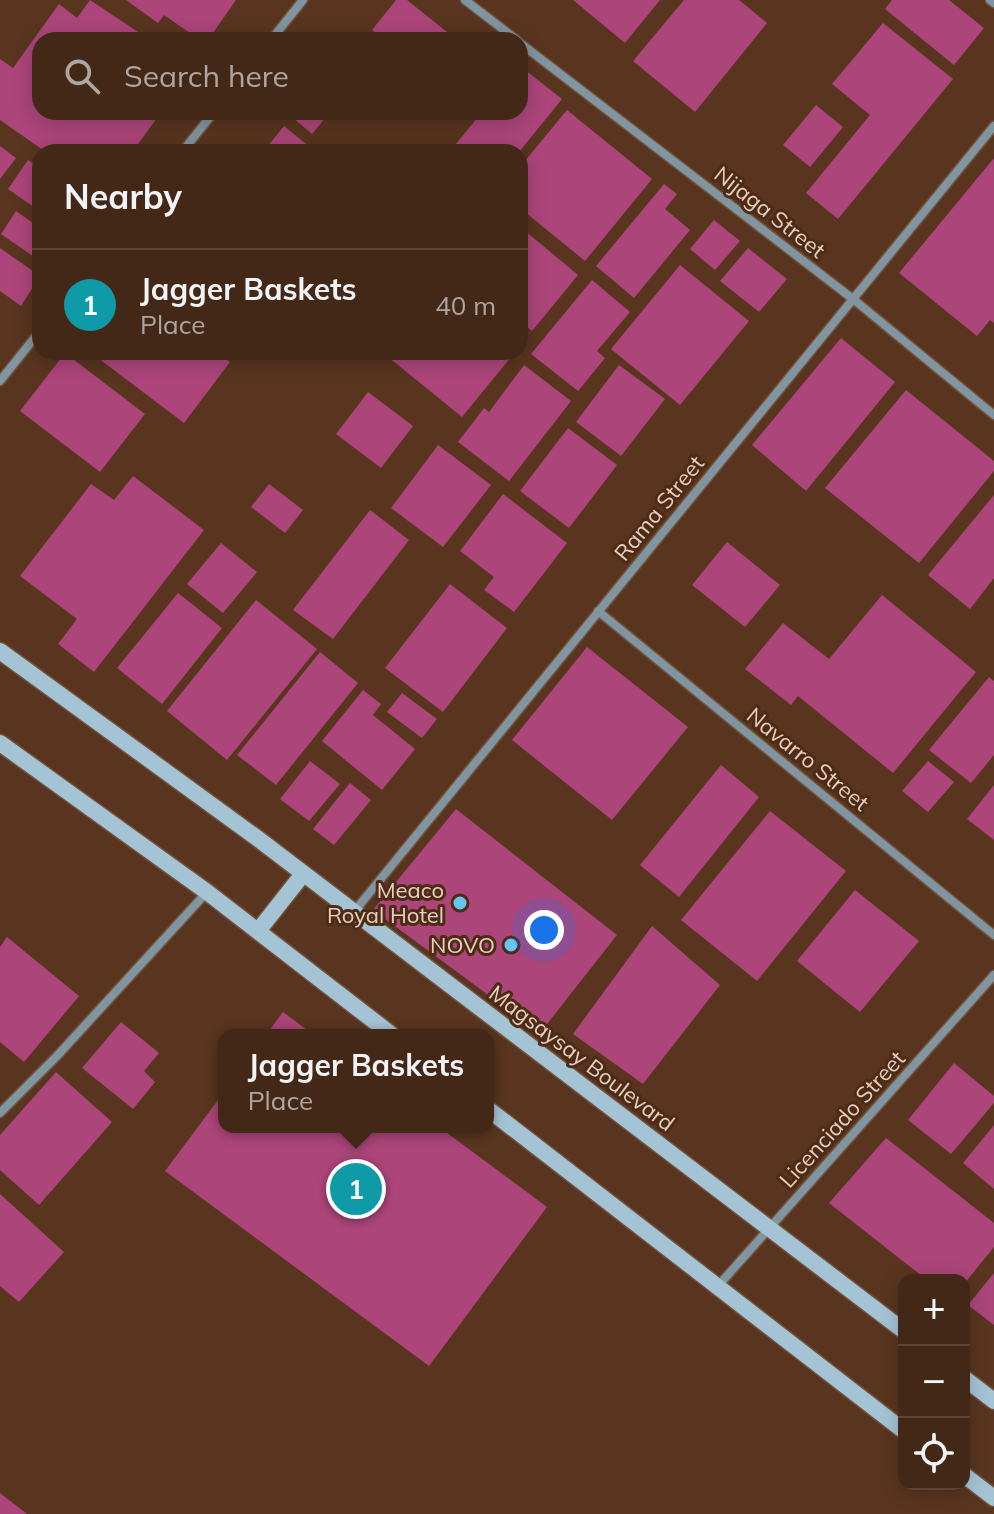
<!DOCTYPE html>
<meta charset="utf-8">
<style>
body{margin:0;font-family:Mulish,sans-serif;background:#4d3424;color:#f1f3f6}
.controls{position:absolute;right:24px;bottom:24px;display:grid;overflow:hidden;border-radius:16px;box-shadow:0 4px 20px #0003}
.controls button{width:72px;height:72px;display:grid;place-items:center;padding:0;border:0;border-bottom:2px solid #5b4436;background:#432817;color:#f1f3f6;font:40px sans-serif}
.you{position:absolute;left:544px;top:930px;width:28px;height:28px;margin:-20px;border:6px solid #fff;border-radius:50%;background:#1a73e8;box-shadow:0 0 0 12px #1a73e833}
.badge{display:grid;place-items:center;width:52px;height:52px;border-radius:50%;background:#8c9099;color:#fff;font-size:26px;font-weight:700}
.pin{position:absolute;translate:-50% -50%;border:4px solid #fff;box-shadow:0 2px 8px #0006}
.popup{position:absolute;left:218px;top:1029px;width:276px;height:104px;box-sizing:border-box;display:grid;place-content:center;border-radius:16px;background:#432817;filter:drop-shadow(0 2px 6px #0005);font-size:26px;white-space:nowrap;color:#afa6a1}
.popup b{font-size:30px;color:#f1f3f6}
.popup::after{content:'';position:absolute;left:50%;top:100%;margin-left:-16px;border:16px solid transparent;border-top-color:#432817}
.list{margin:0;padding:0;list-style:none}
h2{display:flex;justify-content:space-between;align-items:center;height:104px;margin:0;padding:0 32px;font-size:34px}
h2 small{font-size:26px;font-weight:400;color:#afa6a1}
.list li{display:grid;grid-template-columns:52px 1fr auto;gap:24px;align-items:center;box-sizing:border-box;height:112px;padding:0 32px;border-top:2px solid #5b4436}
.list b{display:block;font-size:30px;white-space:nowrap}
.list p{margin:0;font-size:26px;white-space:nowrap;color:#afa6a1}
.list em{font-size:26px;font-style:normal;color:#afa6a1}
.icon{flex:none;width:44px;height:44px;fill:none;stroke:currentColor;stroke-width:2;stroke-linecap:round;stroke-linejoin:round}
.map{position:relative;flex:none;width:994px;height:1514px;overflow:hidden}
.search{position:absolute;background:#432817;box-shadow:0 4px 20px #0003;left:32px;top:32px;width:496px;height:88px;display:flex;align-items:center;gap:20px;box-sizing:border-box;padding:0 28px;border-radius:24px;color:#afa6a1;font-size:30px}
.panel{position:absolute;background:#432817;box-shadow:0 4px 20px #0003;left:32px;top:144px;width:496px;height:216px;border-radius:24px}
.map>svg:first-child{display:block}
.building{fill:#ac457a}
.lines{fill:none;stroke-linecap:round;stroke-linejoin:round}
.street-casing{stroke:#72513c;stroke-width:11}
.secondary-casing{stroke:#72513c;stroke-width:19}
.street{stroke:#80959f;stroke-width:8}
.secondary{stroke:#a4c4d5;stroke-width:16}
.poi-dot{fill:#68c4f0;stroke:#4e2b15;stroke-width:3}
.labels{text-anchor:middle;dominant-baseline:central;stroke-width:6;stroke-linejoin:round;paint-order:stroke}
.street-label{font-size:22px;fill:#e6cfc2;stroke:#4e2b15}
.poi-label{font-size:22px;fill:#e6cfc2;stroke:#4e2b15;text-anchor:end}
</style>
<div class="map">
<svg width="994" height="1514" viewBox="0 0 994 1514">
<rect width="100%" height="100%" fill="#59351f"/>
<path class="building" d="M90,0L150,40H40V112H169L165,117L160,114L132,152H46L0,120V59L13,68L59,4L77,18Z
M126,0H236L208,40H200L164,15L158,23Z
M396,0H407L457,40H384L372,30Z
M573,0H660L625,43Z
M684,0H739L767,23L695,112L633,61Z
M892,0H949L984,28L954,65L885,9Z
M883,23L953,79L838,219L806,193L870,115L832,84Z
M520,66L562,99L519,152H454L451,150L482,112H520Z
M816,105L843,127L810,167L783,145Z
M567,110L652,179L585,261L520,208V167Z
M286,112H330L312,134Z
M284,126L316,152H263Z
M0,146L16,158L0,179Z
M994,158V323L990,320L977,336L899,273Z
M28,160L40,168V202L35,208L8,189Z
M664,184L677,194L665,209L690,230L634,298L596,266Z
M16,211L40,228V261L1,234Z
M714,220L740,241L715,270L690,249Z
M524,230L578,275L532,331L520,321V235Z
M0,248L40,276L21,306L0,291Z
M748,248L787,279L759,312L720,281Z
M680,265L749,321L680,405L611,349Z
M592,280L630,312L597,351L605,358L578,391L531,354Z
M841,338L895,382L806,491L752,445Z
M90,352H216L230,362L184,423Z
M382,352H515L462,417Z
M65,353L145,414L100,472L20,411Z
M524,365L571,401L509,481L458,442L484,408L489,412Z
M619,365L665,399L621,456L576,422Z
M906,390L994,461V471L919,563L825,488Z
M368,392L413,426L381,468L336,434Z
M568,428L617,465L569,528L520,491Z
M438,445L491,485L443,547L391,508Z
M133,476L204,530L94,672L58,644L77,619L20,576L91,484L114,500Z
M269,484L303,510L285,533L251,507Z
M503,494L567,543L514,612L484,590L494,577L460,551Z
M994,495V578L970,609L928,575Z
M370,510L409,540L333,639L293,610Z
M727,542L780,585L745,627L692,585Z
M221,543L257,572L223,613L187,584Z
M450,584L507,628L443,712L385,668Z
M178,593L222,628L162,704L117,668Z
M882,595L976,672L893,773L798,696L791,705L745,669L783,623L829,659Z
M256,600L317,649L227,760L167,711Z
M587,647L688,727L612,820L512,740Z
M320,652L358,683L276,785L237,755Z
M989,677L994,681V755L971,783L929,750Z
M363,690L381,704L373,715L415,749L382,790L322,741Z
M402,693L437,719L422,738L387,712Z
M310,761L340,784L309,821L280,799Z
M928,761L954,782L928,812L902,791Z
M721,765L759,797L679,897L640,865Z
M350,783L371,800L334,845L313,829Z
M994,785V840L967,819Z
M456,809L617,935L540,1033L373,910Z
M770,811L846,871L757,981L681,920Z
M855,890L919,941L860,1012L797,961Z
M652,926L720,985L643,1084L573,1034Z
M7,937L79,996L24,1062L0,1042V947Z
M283,1012L314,1035H266Z
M121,1022L159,1053L144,1071L155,1082L133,1109L82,1068Z
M954,1063L994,1096V1103L951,1154L908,1120Z
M56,1072L112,1122L39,1205L0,1170V1135Z
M224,1092V1127H439L547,1207L429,1366L165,1171Z
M994,1125V1189L963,1163Z
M886,1138L994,1223V1247L964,1284V1280H927L829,1203Z
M0,1194L64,1252L19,1302L0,1286Z
M994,1273V1325L968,1305Z
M0,1493L27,1514H0Z"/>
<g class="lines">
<defs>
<path id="street" d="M465,0L517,40
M990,0L994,3
M271,40L303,0
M520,43L853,299L994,415
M182,152L214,112
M0,381L40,331
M598,611L994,935
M353,913L994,126
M0,1113L57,1056L207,892
M718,1286L994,975"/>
<path id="secondary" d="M0,651L257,838L904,1331
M0,743L207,892L392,1035
M258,931L303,874
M488,1109L904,1431
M964,1378L994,1401
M964,1475L994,1498"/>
</defs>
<use href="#street" class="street-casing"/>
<use href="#secondary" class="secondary-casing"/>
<use href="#street" class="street"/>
<use href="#secondary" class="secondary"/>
</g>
<g class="poi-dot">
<circle cx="460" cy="903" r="8"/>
<circle cx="511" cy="945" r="8"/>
</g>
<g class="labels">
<g class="street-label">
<text transform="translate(770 212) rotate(38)">Nijaga Street</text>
<text transform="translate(659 508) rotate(-51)">Rama Street</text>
<text transform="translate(808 759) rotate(39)">Navarro Street</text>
<text transform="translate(582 1058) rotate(37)">Magsaysay Boulevard</text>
<text transform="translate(842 1119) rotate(-48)">Licenciado Street</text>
</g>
<g class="poi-label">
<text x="444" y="890">Meaco<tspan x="444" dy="25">Royal Hotel</tspan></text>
<text x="495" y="945">NOVO</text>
</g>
</g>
</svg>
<div class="controls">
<button>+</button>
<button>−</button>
<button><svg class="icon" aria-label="locate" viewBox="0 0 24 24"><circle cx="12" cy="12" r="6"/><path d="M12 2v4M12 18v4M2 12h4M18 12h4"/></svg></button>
</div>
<div class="you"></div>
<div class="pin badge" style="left:356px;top:1189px;background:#0f9aa8">1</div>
<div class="popup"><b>Jagger Baskets</b>Place</div>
<div class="search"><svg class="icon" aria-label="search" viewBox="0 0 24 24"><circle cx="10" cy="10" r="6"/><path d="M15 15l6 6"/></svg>Search here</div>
<section class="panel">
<h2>Nearby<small></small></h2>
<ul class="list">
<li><span class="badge" style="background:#0f9aa8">1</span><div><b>Jagger Baskets</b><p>Place</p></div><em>40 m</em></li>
</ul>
</section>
</div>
